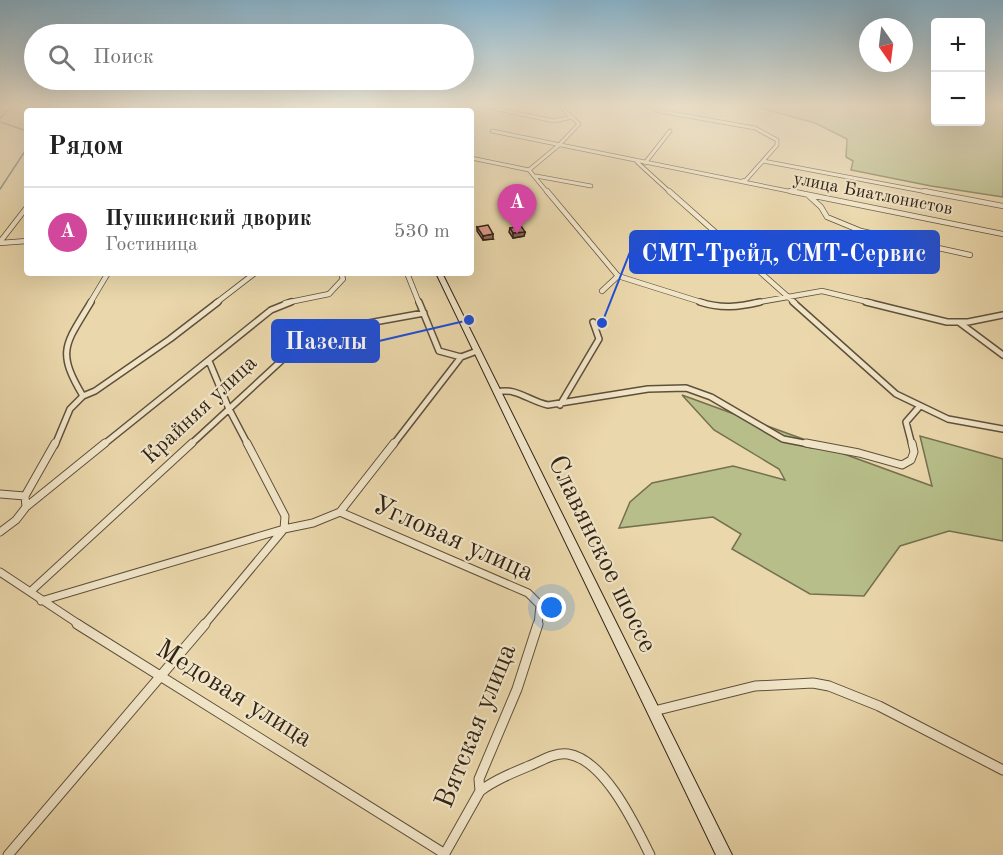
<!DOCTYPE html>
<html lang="ru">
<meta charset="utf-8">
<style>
body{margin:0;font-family:"Old Standard TT",serif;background:#f2f2f2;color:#222}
.controls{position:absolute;right:18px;top:18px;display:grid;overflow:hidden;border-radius:6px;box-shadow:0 6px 24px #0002}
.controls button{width:54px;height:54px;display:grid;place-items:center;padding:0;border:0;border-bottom:2px solid #e0e0e0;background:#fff;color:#222;font:30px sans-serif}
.compass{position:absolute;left:859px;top:18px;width:54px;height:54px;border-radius:50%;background:#fff;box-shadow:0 6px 24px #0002;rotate:166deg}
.you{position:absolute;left:552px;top:608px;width:21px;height:21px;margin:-15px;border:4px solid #fff;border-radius:50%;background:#1a73e8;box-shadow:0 0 0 9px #1a73e833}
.badge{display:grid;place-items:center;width:39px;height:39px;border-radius:50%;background:#8f2418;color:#fff;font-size:20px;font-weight:700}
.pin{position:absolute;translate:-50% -50px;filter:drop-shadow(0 2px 3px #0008)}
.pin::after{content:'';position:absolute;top:32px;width:21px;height:18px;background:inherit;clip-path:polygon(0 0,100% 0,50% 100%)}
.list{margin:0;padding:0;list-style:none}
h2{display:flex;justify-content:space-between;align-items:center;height:78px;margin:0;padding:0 24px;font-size:26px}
h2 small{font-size:20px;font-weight:400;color:#767676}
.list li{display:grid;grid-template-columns:39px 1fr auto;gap:18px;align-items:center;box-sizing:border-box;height:90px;padding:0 24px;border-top:2px solid #e0e0e0}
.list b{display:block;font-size:22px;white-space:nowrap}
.list p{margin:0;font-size:20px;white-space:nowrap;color:#767676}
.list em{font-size:20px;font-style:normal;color:#767676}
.icon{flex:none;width:33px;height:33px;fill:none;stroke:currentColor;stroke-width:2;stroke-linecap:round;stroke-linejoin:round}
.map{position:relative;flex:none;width:1003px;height:855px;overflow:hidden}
.search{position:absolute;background:#fff;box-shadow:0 6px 24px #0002;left:24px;top:24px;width:450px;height:66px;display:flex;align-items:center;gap:15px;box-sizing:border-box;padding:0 21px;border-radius:33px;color:#767676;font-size:22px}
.panel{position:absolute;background:#fff;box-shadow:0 6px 24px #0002;left:24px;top:108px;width:450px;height:168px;border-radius:6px}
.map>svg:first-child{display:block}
.green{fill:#b7be89;stroke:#747050;stroke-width:1.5}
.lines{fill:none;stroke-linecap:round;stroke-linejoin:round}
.stream{stroke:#6f7c72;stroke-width:1.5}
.minor-far4-casing{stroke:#5f503b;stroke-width:4.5}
.minor-far3-casing{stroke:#5f503b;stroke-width:6}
.minor-far2-casing{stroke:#5f503b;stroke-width:8}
.minor-far1-casing{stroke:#5f503b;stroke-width:9}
.minor-casing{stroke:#5f503b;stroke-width:11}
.secondary-casing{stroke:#312316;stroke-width:2}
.minor-far4{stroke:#f1e5c8;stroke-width:3}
.minor-far3{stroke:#f1e5c8;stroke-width:4.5}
.minor-far2{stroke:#f1e5c8;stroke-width:5}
.minor-far1{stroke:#f1e5c8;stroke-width:7}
.minor{stroke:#f1e5c8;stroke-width:9}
.secondary{fill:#f1e5c8;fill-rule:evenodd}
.wall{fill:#bb8474;stroke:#312316;stroke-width:1.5}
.shaded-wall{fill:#996b5e;stroke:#312316;stroke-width:1.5}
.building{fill:#da9987;stroke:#312316;stroke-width:1.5}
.labels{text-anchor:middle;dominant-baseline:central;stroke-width:4.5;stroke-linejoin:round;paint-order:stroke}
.far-street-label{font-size:18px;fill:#312316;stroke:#f1e5c8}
.street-label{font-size:22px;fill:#312316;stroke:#f1e5c8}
.near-street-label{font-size:27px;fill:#312316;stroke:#f1e5c8}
.leader{fill:none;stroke:#1d4ed8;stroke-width:2}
.callout-dot{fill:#1d4ed8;stroke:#f1e5c8;stroke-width:2}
.callout{fill:#1d4ed8;stroke:#1d4ed8;stroke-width:2}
.callout-label{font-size:24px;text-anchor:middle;font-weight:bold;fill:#fff}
</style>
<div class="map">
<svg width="1003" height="855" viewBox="0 0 1003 855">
<rect width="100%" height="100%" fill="#ead7ab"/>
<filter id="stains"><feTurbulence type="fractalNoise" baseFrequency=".00333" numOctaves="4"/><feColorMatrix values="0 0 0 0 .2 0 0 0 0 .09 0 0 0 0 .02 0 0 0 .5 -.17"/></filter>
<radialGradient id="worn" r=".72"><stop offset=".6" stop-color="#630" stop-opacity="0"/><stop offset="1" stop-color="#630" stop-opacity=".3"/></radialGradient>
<path class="green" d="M749,105H935L936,122H980L981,105H1003V197L931,186L851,170L853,161L846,157L847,139L815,123Z
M682,395L932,486L920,436L1003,459V541L949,531L900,546L864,596L810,594L732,549L741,534L713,517L619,528L630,502L652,483L733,466L785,480L779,469L714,430Z"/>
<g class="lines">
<path class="stream" d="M0,118L14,105
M0,122L27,131
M0,189L27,148"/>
<defs>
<path id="minor-far4" d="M479,105L554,121L572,117
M649,105L659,111L755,128L777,140V145L746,180L742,181
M492,131L798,193
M471,158L529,170L559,145L579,124L559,105
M763,161L932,193
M637,162L671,193
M645,163L670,131
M529,170L548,193
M536,176L591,186"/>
<path id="minor-far3" d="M547,191L618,276L704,303
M669,191L795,303
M790,191L1003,234
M924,191L1003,206
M809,196L821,207L827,217L861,231L970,255
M0,242L27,207
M0,243L27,241
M407,273L419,303
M602,291L618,276
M90,303L108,273
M216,303L255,273
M285,303L329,294L343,279L341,273
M754,303L822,291L872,303"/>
<path id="minor-far2" d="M419,302L439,351L461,357L477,351
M700,302C722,309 738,307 760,302
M793,302L896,394L948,419L1003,429
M866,302L947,322H968L1003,315
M960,323L1003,355
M209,361L229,409L248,445
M497,392C516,387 529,401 548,405L648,389L686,388L711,397L783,439L814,445
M83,396L95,391L170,339L218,302
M560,405L599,339L593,322
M55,445L70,409L83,396C56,351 65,345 91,302
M103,445L271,310L291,302
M190,445L307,337L319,332L424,313
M393,445L461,357
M912,445L906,422L920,406"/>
<path id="minor-far1" d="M806,443L859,453L902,465L911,460L914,452L912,443
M0,494L25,496
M26,507L25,496L55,443
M340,512L528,593L540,605L538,625
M0,532L16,520L26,507L105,443
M0,572L80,625
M30,592L192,443
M41,601L284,529L285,516L247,443
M204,625L284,529L313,523L340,512L394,443"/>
<path id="minor" d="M77,624L445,854
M654,711L755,686L813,683L829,686L879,706L1003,770
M480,791C495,780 512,773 529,766C541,761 555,752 568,754C605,760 635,825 650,855
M8,855L205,624
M444,855L480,791L479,779L517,689L538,624"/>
<path id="secondary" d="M353,105H357L361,111H357Z
M436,273H442L732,855H716Z"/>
</defs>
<use href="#minor-far4" class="minor-far4-casing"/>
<use href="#minor-far3" class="minor-far3-casing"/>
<use href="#minor-far2" class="minor-far2-casing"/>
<use href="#minor-far1" class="minor-far1-casing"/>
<use href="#minor" class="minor-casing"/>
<use href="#secondary" class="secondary-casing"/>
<use href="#minor-far4" class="minor-far4"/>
<use href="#minor-far3" class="minor-far3"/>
<use href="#minor-far2" class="minor-far2"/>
<use href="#minor-far1" class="minor-far1"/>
<use href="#minor" class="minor"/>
<use href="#secondary" class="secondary"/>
</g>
<path class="wall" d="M477,227L493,239L483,240L477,231Z
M510,228L525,232L524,236L513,238L509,232Z"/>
<path class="shaded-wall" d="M525,232L524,236L513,238V233Z
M493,234V239L483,240V236Z
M607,322V325L600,327V325Z"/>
<path class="building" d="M488,225L493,234L483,236L477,227Z
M521,226L525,232L513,233L510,228Z
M603,318L607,322L600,325L598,319Z"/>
<linearGradient id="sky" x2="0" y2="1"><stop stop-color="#88b6d1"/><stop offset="0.47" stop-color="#f6edd9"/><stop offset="1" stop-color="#f6edd9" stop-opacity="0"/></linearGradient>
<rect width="1003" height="225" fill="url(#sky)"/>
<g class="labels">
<g class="far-street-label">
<text transform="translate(873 194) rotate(11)">улица Биатлонистов</text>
</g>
<g class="street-label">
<text transform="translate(200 410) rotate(-43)">Крайняя улица</text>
</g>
<g class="near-street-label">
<text transform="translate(453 539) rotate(24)">Угловая улица</text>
<text transform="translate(602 554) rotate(64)">Славянское шоссе</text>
<text transform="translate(234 694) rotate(32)">Медовая улица</text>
<text transform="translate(476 726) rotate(-68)">Вятская улица</text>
</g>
</g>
<path class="leader" d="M602 323L630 252M469 320L379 341"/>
<g class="callout-dot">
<circle cx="602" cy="323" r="6"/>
<circle cx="469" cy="320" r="6"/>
</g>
<g class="callout">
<rect x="630" y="231" width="309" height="42" rx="6"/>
<rect x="272" y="320" width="107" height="42" rx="6"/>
</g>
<g class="callout-label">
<text x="784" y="261">СМТ-Трейд, СМТ-Сервис</text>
<text x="326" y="349">Пазелы</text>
</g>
<rect width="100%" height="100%" filter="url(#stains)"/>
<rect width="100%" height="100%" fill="url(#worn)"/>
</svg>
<div class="controls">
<button>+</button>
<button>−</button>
</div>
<svg class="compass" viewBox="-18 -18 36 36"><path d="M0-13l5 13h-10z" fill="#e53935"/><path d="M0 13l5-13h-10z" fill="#767676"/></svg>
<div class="you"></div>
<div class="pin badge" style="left:517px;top:234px;background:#d1479c">A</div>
<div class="search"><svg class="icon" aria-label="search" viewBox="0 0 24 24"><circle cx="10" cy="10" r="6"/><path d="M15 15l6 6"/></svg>Поиск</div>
<section class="panel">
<h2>Рядом<small></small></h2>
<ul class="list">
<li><span class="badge" style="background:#d1479c">A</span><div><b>Пушкинский дворик</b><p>Гостиница</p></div><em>530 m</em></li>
</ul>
</section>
</div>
